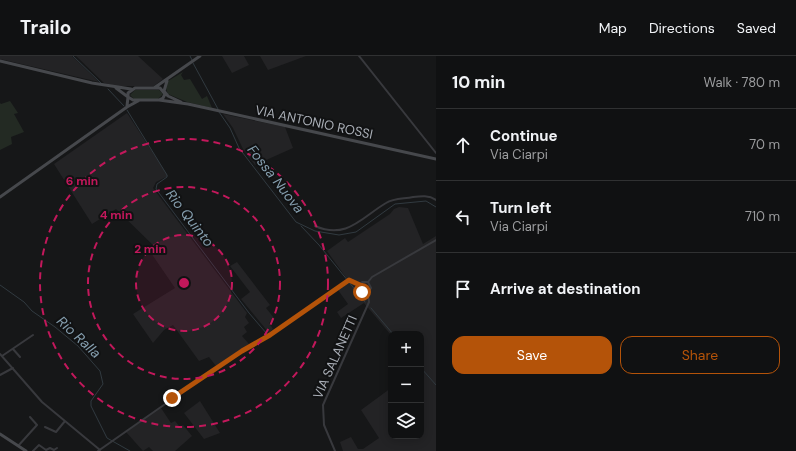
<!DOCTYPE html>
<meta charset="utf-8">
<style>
body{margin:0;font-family:"DM Sans",sans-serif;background:#191a1b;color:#f1f3f6}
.controls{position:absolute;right:12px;bottom:12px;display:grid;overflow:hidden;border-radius:8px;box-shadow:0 2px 10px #0003}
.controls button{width:36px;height:36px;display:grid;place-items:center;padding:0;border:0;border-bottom:1px solid #303132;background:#101112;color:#f1f3f6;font:20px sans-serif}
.stop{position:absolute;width:12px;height:12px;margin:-9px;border:3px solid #b45309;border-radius:50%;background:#fff}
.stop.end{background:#b45309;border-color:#fff;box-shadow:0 1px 4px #0008}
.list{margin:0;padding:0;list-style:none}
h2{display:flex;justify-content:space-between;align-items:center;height:52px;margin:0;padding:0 16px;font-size:17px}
h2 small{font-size:13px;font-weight:400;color:#9c9d9f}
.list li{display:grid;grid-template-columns:26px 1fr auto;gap:12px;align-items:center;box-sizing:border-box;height:72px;padding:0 16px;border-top:1px solid #303132}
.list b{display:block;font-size:15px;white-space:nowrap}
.list p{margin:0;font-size:13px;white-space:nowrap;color:#9c9d9f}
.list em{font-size:13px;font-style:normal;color:#9c9d9f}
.actions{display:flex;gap:8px;padding:12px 16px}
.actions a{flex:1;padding:9px 0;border:1px solid #b45309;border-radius:12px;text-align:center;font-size:14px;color:#b45309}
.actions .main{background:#b45309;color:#fff}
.icon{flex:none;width:22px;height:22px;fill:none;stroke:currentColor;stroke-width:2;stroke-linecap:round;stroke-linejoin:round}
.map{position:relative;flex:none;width:436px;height:395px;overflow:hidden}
header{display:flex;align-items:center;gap:24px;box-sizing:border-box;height:56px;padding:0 20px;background:#101112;border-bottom:1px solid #303132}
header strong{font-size:19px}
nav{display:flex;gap:22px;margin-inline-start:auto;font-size:14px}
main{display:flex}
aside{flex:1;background:#101112}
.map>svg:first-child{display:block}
.built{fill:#232325}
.green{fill:#232a23}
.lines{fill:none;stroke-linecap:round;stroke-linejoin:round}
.stream{stroke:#313a40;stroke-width:1}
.street{stroke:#38393d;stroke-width:2}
.secondary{stroke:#46484c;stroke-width:3}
.route{stroke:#b45309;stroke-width:5}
.ring{fill:none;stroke:#c2185b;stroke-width:2;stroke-dasharray:7 5}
.labels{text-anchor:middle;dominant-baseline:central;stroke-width:4;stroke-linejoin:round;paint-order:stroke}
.street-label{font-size:13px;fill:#aaafb7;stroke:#111213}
.water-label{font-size:14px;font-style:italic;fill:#859eae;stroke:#111213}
.centre{fill:#c2185b;stroke:#111213;stroke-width:2}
.ring-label{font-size:12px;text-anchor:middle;font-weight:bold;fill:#c2185b;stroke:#111213;stroke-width:4;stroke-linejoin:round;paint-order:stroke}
</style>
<header>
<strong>Trailo</strong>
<nav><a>Map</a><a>Directions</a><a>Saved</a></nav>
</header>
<main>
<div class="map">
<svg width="436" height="395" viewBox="0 0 436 395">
<rect width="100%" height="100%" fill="#161718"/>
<path class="built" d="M0,0H72L99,26L0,3Z
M76,0H138L163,23L154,30H116L104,27Z
M222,0H244L249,9L232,17Z
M260,0H306L268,14Z
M127,57L168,120L156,126L153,132L247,257L245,261L249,267L244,271L247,276L242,280L249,288L216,310L209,301L199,305L173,269L164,274L153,287L133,258L175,232L151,197L157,193L116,153L92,168L54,108Z
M223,58L285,71L293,92L255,109L243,93L233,72Z
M399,151L408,152L423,188L436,180V395H343L340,386L351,381L358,393H363L379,382L361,354L391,332V380H421V278L391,279L364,247L341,262L337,256L348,248L338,234L342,231L341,229L347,223L327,195L345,182L348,186L390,158L394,153Z
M237,206L270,249L266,252L274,262L269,267L273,273L269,277L241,243L250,236L230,210Z
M200,345L220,377L204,383L184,357Z
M161,352L171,367L175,365L180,371L183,369L192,380L175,395H153L149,391L143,395L126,376Z"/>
<path class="green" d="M183,16L181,19L184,24L190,23L202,43L207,40L212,52L187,46L168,38L165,30L168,25Z
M135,34H159L163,38L158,43H134L130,39Z
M10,45L18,57L14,58L24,76L11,81L12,88L0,94V47L1,48Z"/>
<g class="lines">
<path class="stream" d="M73,0L101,27
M190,0L192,4
M193,7L218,53
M108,33L124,50
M127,54L167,119V121L157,128L156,133L249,257L267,278
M219,56L230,72L239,92L296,166L315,175L339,179L356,176L395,148L426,145L436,151
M301,170L319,189L365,246
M0,229L24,246L32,255L55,271L78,290L100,315L103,328L91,345V350L107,382L130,395
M371,252L393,278
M421,312L436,329"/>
<path class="street" d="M359,0L436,97
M315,170C347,184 362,161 386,147C394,142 404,143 413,141C421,140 429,139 436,144
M368,226L372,221L436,184
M360,229L362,236L368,237L371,232L368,226
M360,229L362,226H368
M13,293L20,301
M0,298L42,346L100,394
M2,300L33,279
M0,319L13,312
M45,371L56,376L65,365
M18,390L37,369L30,361
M33,395L39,389L46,394L50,392L54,394L57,392
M98,395L221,309L270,279L349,224L360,229
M335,395L324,369L323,349L369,246L368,237"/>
<path class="secondary" d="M0,5L92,27L131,33
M167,25L164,35L168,40L181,46
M116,32L128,41L127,50
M154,32L200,0
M159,44L163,42L165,38L160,32H135L128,37V41L133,44H159L188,48L436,103
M0,141L127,51L138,45
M0,378L26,395"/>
</g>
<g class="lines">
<path class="route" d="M172,342L242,295L270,279L349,224L360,229L362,236"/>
</g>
<circle cx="184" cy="227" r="48" fill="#c2185b" fill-opacity=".12"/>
<g class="ring">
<circle cx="184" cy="227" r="48"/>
<circle cx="184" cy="227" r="96"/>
<circle cx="184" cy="227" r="144"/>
</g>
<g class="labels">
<g class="street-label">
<text transform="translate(314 66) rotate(12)">VIA ANTONIO ROSSI</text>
<text transform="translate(335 301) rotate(-66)">VIA SALANETTI</text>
</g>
<g class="water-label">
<text transform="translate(276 123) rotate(52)">Fossa Nuova</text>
<text transform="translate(190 162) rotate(52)">Rio Quinto</text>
<text transform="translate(79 281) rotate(43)">Rio Ralla</text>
</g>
</g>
<circle cx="184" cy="227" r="6" class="centre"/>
<g class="ring-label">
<text x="82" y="129">6 min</text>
<text x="116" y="163">4 min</text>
<text x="150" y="197">2 min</text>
</g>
</svg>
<div class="controls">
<button>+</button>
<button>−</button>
<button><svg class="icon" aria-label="layers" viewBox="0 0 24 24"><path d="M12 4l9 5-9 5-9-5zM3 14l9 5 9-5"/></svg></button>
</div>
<div class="stop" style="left:362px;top:236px"></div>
<div class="stop end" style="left:172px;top:342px"></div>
</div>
<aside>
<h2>10 min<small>Walk · 780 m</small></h2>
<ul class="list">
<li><svg class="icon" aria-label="ahead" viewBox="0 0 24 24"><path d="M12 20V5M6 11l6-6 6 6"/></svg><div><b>Continue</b><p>Via Ciarpi</p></div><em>70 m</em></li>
<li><svg class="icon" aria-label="left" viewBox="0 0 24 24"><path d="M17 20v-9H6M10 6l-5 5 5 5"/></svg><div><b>Turn left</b><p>Via Ciarpi</p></div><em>710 m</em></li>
<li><svg class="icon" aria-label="arrive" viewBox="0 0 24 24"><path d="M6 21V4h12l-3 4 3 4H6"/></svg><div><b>Arrive at destination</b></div></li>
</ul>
<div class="actions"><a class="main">Save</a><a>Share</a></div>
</aside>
</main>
